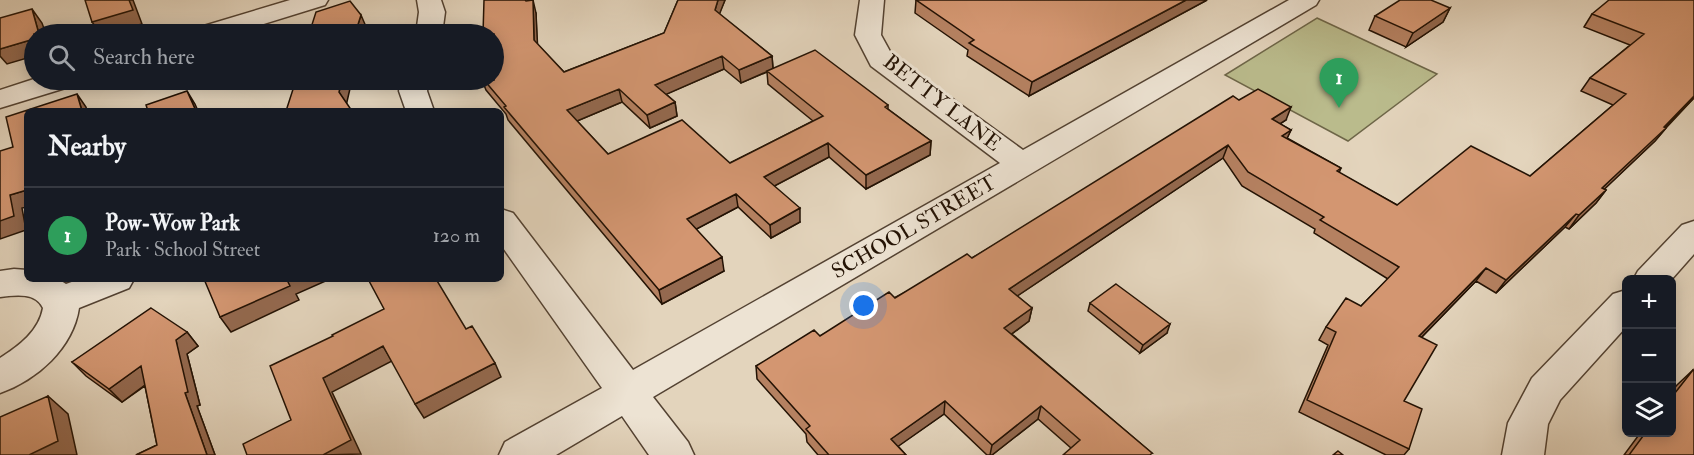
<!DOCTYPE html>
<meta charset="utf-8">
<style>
body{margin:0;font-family:"IM FELL Double Pica",serif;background:#242831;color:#f1f3f6}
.controls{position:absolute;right:18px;bottom:18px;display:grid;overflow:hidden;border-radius:9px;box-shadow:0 3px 15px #0003}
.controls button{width:54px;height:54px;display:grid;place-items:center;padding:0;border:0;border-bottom:2px solid #363941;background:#171b24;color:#f1f3f6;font:30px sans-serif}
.you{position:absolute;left:864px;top:306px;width:21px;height:21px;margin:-15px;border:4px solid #fff;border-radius:50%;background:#1a73e8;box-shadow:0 0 0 9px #1a73e833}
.badge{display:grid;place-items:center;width:39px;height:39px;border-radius:50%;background:#d93025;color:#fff;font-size:20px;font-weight:700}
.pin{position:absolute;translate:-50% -50px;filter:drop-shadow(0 2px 3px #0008)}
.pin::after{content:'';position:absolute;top:32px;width:21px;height:18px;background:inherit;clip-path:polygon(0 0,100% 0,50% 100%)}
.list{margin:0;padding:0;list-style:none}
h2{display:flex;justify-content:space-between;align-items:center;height:78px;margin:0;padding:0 24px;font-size:26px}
h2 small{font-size:20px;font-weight:400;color:#9ea1a6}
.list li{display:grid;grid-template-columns:39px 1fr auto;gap:18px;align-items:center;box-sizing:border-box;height:96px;padding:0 24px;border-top:2px solid #363941}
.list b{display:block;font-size:22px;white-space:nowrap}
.list p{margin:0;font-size:20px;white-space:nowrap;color:#9ea1a6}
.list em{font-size:20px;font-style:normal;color:#9ea1a6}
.icon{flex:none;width:33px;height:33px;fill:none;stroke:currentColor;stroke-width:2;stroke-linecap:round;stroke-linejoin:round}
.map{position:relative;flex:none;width:1694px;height:455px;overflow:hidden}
.search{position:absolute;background:#171b24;box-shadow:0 3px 15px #0003;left:24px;top:24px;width:480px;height:66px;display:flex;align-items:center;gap:15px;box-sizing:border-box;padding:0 21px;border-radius:33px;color:#9ea1a6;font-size:22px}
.panel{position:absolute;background:#171b24;box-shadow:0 3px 15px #0003;left:24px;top:108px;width:480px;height:174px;border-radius:9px}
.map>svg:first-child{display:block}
.green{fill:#babb8c;stroke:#6e6648;stroke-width:1.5}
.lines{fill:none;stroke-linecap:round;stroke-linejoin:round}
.minor-casing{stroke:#534232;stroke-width:3}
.minor{fill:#ede3d3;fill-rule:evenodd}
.wall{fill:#b58161;stroke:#231204;stroke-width:1.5;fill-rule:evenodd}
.shaded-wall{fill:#94694f;stroke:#231204;stroke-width:1.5}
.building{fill:#d39671;stroke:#231204;stroke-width:1.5}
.labels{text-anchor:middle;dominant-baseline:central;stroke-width:6;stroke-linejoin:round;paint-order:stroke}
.street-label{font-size:21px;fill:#231204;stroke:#ede3d3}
</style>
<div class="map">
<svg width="1694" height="455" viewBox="0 0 1694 455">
<rect width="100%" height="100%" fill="#e3d4bc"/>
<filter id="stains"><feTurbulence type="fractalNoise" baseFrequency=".00333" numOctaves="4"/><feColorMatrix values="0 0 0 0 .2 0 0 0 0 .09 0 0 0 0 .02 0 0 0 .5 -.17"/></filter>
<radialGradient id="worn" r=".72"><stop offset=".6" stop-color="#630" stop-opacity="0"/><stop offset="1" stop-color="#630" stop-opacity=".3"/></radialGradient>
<path class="green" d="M1317,18L1437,74L1348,141L1225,75Z"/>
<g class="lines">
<defs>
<path id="minor" d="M290,0H328L325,5L231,34H193L197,28Z
M417,0H441L445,12L442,34H416L419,12Z
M860,0H884L881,35L892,55L1023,150L1289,0H1319L1316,5L653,397L688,442L694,455H649L622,416L556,455H499L505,442L602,388L501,245V209L513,213L633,370L1000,163L871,66L855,35Z
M34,79L76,80L72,86L0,108V90Z
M401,80H429L427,91L434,111H406L399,91Z
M1694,221V254L1671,280H1633L1638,271L1682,225Z
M14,269L27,270V279H58L66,284L80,279H134L129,288L79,308C73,348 37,380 0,393V358C19,346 39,331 43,308C36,292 15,295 0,297V271Z
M1626,290V327L1560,400L1548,424L1544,455H1502L1508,423L1532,378L1613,294Z"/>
</defs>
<use href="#minor" class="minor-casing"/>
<use href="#minor" class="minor"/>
</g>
<path class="wall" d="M678,0H725L719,14L772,56L773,68L888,105V109L931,141L930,155L866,189L829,157L774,186L800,222L771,238L738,207L696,229L724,271L662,304L508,120L506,114L486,90L482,80H494L526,1L536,13L537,44L564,72L664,33ZM724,69L741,83L767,72L768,84L813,121L730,163L608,154L577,121L622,102L650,128L677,116L675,102L666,94Z
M916,0H1207L1029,96L967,56L968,50L915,13Z
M1694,0V98L1666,128L1655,141L1604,189L1606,190L1596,203L1569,229L1565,227L1496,293L1476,281L1422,337L1404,401L1409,449L1404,455H1386L1299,412L1328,345L1319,340L1326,327L1361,306L1388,279L1314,233L1315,229L1242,186L1223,158L1017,296L1032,308L1029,321L1012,334L1152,453L1071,448L1038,419L992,455H987L944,414L898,446L906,455H818L807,442L806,434L757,379L756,366L820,336L972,258L1239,100L1286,120L1280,124L1291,130L1287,138L1341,168L1339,173L1397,205L1530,176L1613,105L1581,91L1590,78L1630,45L1584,27L1592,14Z
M1450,8L1443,22L1406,47L1369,30L1375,16Z
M1090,303L1167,333L1140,353L1088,311Z
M187,332L198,346L187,354L200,405L197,406L215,455H136L157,445L145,386L122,402L86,376L72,362Z
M1693,370L1694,455H1624L1641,432H1671V392L1677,385Z"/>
<path class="shaded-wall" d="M129,0H133L142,24L105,34H101L92,22Z
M533,0L536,13L538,54L534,40Z
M718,0H725L716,23L715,10Z
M1186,0H1207L1029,96L1032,82Z
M1450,8L1443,22L1406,47L1413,33Z
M32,9L42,23L46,34H39Z
M361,15L367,29L365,34H355Z
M34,39V56L7,64L0,56V49Z
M722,56L724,69L658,98L655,85Z
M772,56L773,69L741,83L739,70Z
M342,80H352L346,106L339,92Z
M619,89L622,102L570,124L567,110Z
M187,91L195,104L198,111H196Z
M77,94L86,107L87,111H82Z
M1694,96V98L1661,132L1666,128L1655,141L1592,201L1602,188L1664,127Z
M675,102L677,116L650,128L647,115Z
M1291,107L1286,120L1267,132L1272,119Z
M1291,130L1285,143L1282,136Z
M931,141L930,155L866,189V175Z
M828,143L829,157L765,191L764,177Z
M1228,145L1223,158L1007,303L1009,289Z
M27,190V207L22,208L26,230L0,239V221L10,195Z
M1606,190L1596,203L1569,229L1579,215Z
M736,194L738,207L689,233L687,219Z
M800,208V222L771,238L770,225Z
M1576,214L1565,227L1496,293L1506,280Z
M722,257L724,271L662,304L659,290Z
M1486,268L1476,281L1410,349L1419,336Z
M288,279H330L296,294L299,300L231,332L220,317Z
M1032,308L1029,321L1002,341L1004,328Z
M1170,324L1167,333L1140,353L1143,345Z
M187,332L198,346L187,354L200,405L197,406L215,455H207L185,393L176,340Z
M383,346L392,361L332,392L361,454L323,455V378Z
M495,363L501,377L424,418L415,404Z
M141,366L153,379L122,402L109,389Z
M48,396L68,414L77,455H29Z
M945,401L944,414L890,452L891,439Z
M1041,406L1038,419L992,455H990L992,445Z"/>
<path class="building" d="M85,0H129L133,10L92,22Z
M484,0H525L526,1L533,0L534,40L564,72L664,33L678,0H718L715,10L772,56L739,70L722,56L655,85L675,102L647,115L619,89L567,110L608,154L682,120L730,163L823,116L767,71L815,50L888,105L885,107L931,141L866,175L828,143L764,177L800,208L770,225L736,194L687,219L722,257L659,290L504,107L506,106L484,80H494V34H483Z
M916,0H1186L1032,82L969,43L974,40Z
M1400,0H1431L1450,8L1413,33L1375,16Z
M1609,0H1694V96L1664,127L1666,128L1602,188L1606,190L1579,215L1576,214L1506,280L1486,268L1419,336L1437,345L1404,401L1422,409L1409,449L1307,400L1336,332L1326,327L1346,298L1361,306L1399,267L1320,220L1324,217L1248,172L1228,145L1009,289L1032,308L1004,328L1152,453L1150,455H1063L1080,440L1041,406L992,445L945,401L891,439L906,455H829L806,429L810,426L756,366L814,330L820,336L889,292L895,298L967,254L972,258L1233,96L1239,100L1258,89L1291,107L1272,119L1291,130L1282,136L1341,168L1337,171L1397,205L1471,146L1530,176L1626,94L1590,78L1644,34L1592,14Z
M350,1L361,15L355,34H309L316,12Z
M32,9L39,34H34V39L0,49V18Z
M296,80H342L339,92L352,111H286Z
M187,91L196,111H148L146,105Z
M77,94L82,111H27V190L10,195L14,216L0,221V151L13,147L6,117Z
M204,279H288L287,280L290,286L220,317Z
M368,279H436L466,329L472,326L495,363L415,404L383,346L323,378L351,440L323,455H247L243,444L291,420L270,366L333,336L332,335L384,309Z
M1116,284L1170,324L1143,345L1090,303Z
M151,308L187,332L176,340L188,392L185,393L207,455H136L157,445L141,366L109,389L72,362Z
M1693,370L1694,371V455H1629L1646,432H1671V398Z
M48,396L58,441L29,455H0V417Z
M1338,451L1343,455H1333Z"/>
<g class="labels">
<g class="street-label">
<text transform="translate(942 103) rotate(38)">BETTY LANE</text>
<text transform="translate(914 227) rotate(-30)">SCHOOL STREET</text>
</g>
</g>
<rect width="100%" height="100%" filter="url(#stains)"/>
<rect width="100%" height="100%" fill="url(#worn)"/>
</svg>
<div class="controls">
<button>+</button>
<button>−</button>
<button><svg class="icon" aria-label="layers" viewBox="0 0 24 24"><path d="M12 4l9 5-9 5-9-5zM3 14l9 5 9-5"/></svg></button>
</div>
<div class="you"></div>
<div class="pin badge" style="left:1339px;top:108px;background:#2e9e5b">1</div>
<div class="search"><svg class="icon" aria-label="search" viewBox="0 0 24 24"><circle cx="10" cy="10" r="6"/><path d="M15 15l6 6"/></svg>Search here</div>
<section class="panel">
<h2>Nearby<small></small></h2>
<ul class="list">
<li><span class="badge" style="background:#2e9e5b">1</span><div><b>Pow-Wow Park</b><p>Park · School Street</p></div><em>120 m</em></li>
</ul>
</section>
</div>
